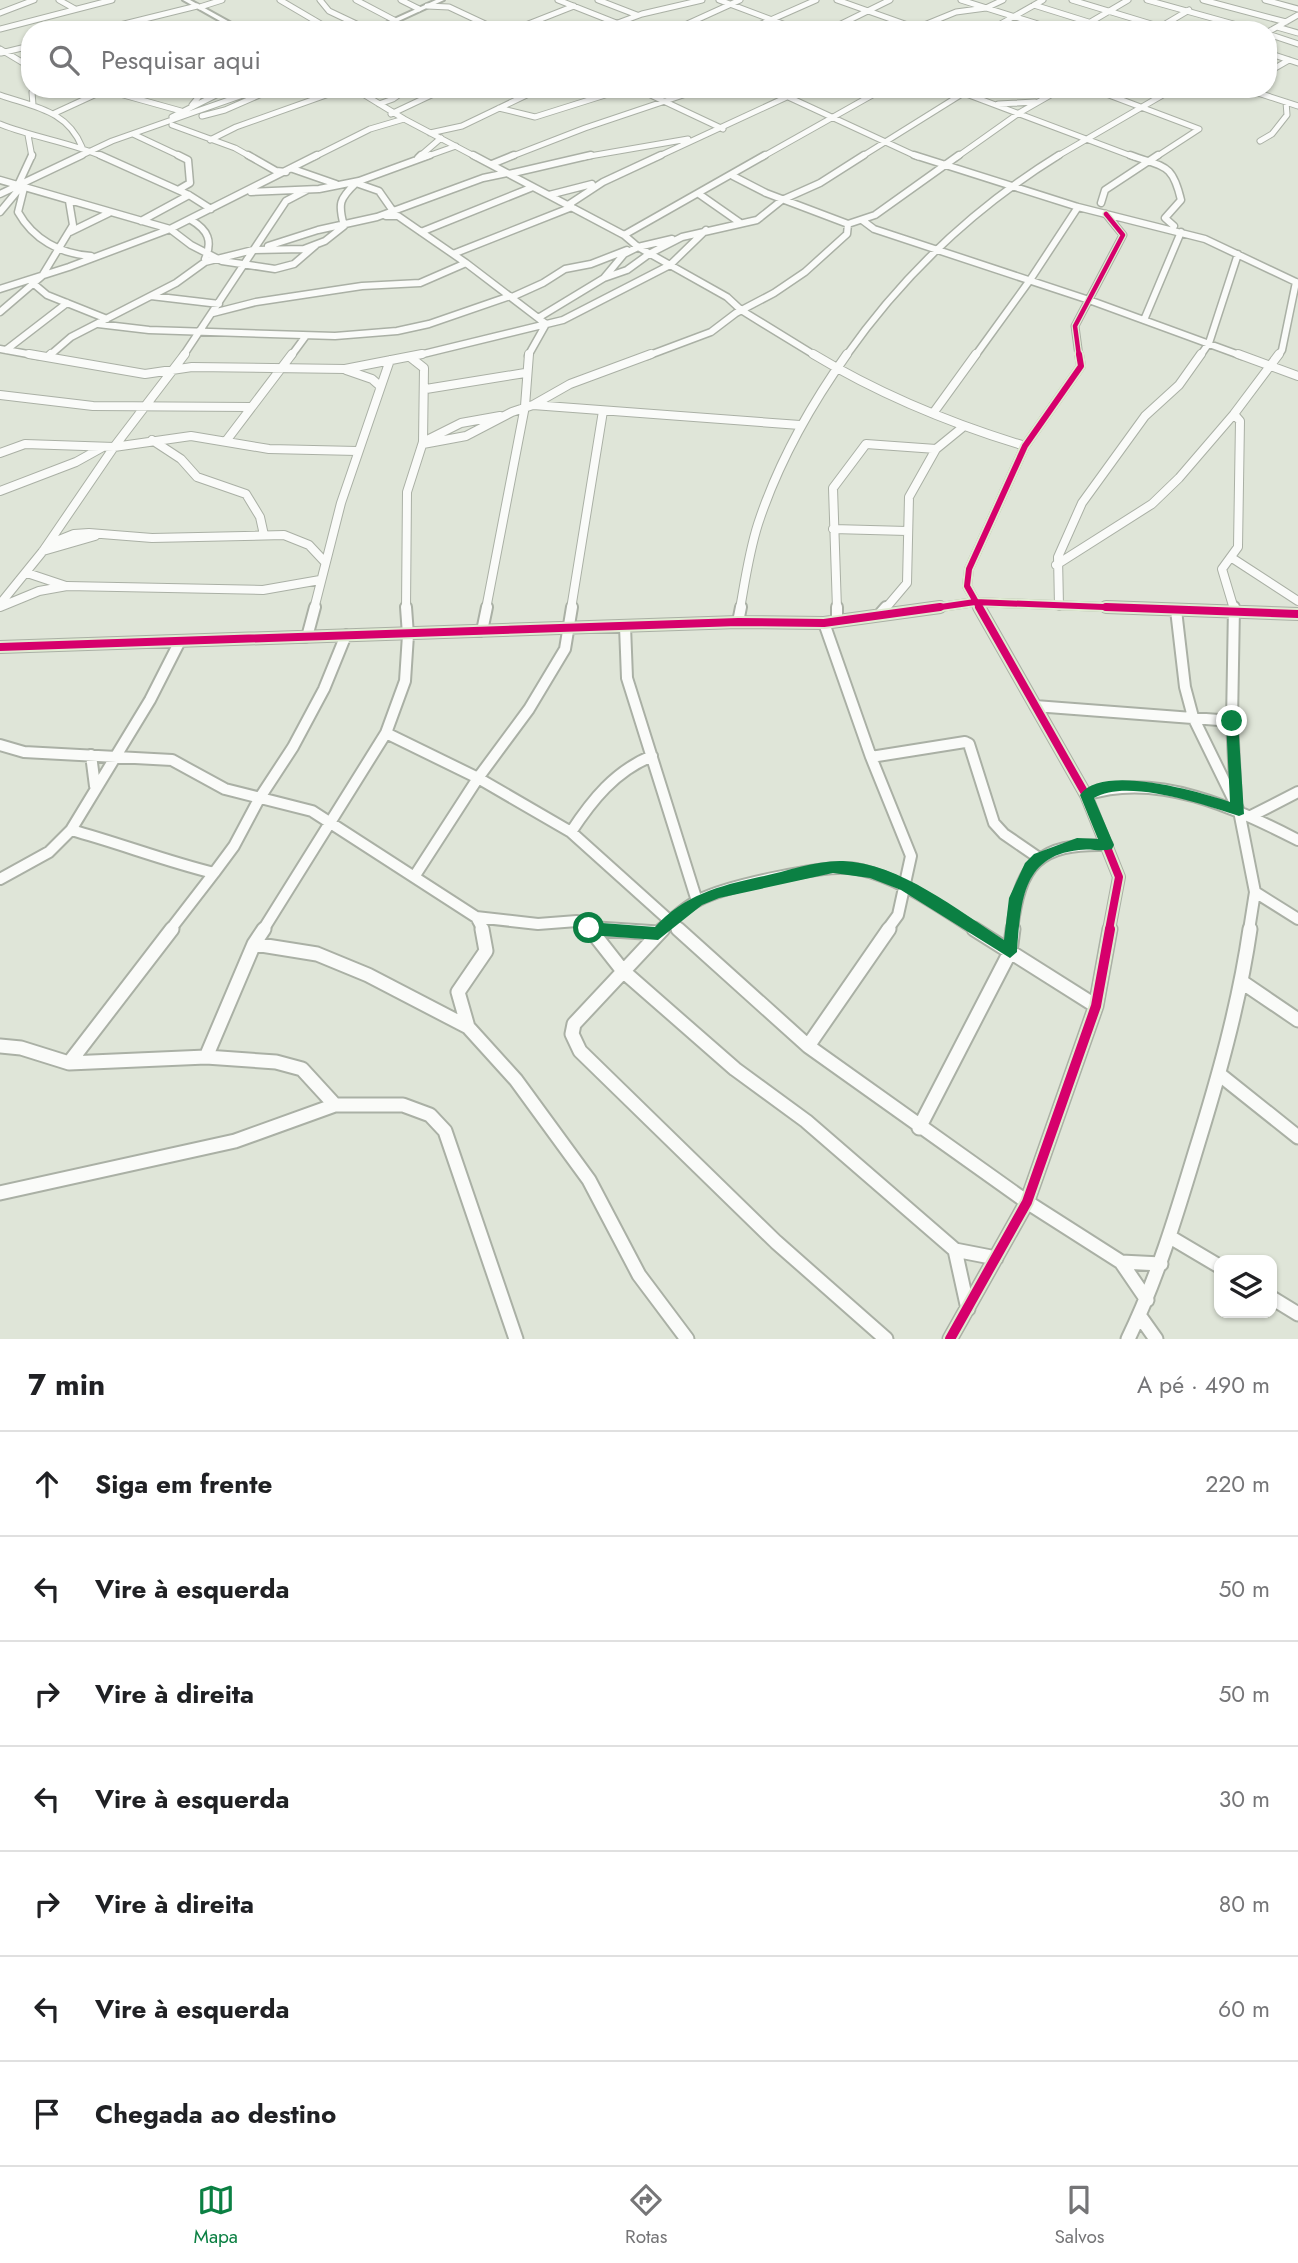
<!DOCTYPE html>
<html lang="pt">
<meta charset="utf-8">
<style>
body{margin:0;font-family:Jost,sans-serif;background:#f2f2f2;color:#202124}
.controls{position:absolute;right:21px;bottom:21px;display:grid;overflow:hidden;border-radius:14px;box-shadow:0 2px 5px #0004}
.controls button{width:63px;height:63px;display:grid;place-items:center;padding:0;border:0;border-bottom:2px solid #e0e0e0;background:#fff;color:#202124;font:35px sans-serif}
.stop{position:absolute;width:21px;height:21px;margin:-16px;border:5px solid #0b8043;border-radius:50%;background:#fff}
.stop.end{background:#0b8043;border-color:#fff;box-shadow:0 2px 7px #0008}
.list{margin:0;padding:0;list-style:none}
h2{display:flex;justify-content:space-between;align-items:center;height:91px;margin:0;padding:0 28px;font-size:30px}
h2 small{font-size:23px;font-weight:400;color:#757577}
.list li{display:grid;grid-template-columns:46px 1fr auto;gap:21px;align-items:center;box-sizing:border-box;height:105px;padding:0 28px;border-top:2px solid #e0e0e0}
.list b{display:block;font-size:26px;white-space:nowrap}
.list em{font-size:23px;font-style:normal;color:#757577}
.icon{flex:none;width:38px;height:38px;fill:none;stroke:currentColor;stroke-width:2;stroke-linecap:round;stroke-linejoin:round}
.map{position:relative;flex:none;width:1298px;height:1339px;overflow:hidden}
.search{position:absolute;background:#fff;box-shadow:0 2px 5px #0004;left:21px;right:21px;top:21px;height:77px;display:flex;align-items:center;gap:18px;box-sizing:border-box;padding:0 24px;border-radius:28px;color:#757577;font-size:26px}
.sheet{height:826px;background:#fff}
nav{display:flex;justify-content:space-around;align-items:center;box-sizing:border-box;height:98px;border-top:2px solid #e0e0e0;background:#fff;font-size:19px;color:#757577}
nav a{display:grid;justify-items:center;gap:4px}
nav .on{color:#0b8043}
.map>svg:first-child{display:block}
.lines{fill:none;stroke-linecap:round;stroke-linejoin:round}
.minor-far4-casing{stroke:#aab0a5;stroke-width:7}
.minor-far3-casing{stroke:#aab0a5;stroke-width:9}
.minor-far2-casing{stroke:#aab0a5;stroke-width:10}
.minor-far1-casing{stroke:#aab0a5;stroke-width:14}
.minor-casing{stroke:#aab0a5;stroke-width:17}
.tertiary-casing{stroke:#aab0a5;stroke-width:4}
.minor-far4{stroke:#fafbf9;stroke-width:5}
.minor-far3{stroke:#fafbf9;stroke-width:6}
.minor-far2{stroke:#fafbf9;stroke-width:8}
.minor-far1{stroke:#fafbf9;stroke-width:10}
.minor{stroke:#fafbf9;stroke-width:13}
.tertiary{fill:#fafbf9;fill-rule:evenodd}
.cycleway-far3-casing{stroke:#dfebd2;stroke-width:7}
.cycleway-far2-casing{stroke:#dfebd2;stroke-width:10}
.cycleway-far1-casing{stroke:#dfebd2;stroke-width:12}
.cycleway-casing{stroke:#dfebd2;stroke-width:14}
.cycleway-far3{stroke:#d6006c;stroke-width:4.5}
.cycleway-far2{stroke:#d6006c;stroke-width:6}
.cycleway-far1{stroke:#d6006c;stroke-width:8}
.cycleway{stroke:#d6006c;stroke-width:10}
.route{fill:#0b8043}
</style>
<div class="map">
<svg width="1298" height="1339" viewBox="0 0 1298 1339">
<rect width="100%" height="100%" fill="#dfe5d8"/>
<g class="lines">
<defs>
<path id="minor-far4" d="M59,0L75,9
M280,0L331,30
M320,0L329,11L369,30
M356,0L394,20
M401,0L419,9
M558,0L634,30
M598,0L637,15
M719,0L799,30
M837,0L919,29
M961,0L1057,30
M1072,0L1161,27
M1147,0L1255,30
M1203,0L1286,22
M1265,0L1298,9
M1034,5L1114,30
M427,6L449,7L498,30
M200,7L222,0
M0,13L34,0
M1169,22L1194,30
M1277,27L1298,33
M0,29L112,0
M1157,29L1189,10
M100,30L197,6
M210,30L229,26
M513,30L574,6
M599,30L642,14L702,0
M674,30L740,0
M748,30L816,0
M829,30L890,0
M912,30L956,12L986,8L1003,0
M954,30L963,26L995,25
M990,30L1043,0
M1077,30L1128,0
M1268,32L1298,15
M1268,34L1298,44
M0,49L30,67
M1,53L30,46
M1268,53L1298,63
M1268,72L1289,60
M102,89L181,111
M355,89L404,119L476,157
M638,89L723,129
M771,89L918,157
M953,89L1134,157
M1093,89L1199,129L1156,157
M1246,89L1298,106
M0,95C34,107 67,110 82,147
M379,104L393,99L407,89
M998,104L1035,102
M33,105L32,92L35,89
M192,105L205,89
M499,108L535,117L624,89
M55,113L105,90
M391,114L444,89
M202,116L225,110L273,89
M172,117L228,89
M0,124C35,138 70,142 104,157
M172,125L235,148L251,157
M430,133L462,126L539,89
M133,134L182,157
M28,135L32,157
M210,140L236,127L343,89
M1260,141L1272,134L1287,115L1286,102
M78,157L112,141L260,89
M314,157L370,129L404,119
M419,157L441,138
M425,157L456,146
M510,157L585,128L701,89
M584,157L688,139
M657,157L804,89
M762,157L883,89
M861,157L970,89
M957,157L1019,113L1061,89
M1056,157L1173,89"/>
<path id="minor-far3" d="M100,155L189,195L211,209
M248,155L276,171L286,172
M473,155L624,235L638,247L727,297L741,310L816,356
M914,155L1078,207L1205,239L1298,283
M1130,155C1164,168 1172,162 1181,200L1165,218L1174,226
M418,158L421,155
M492,164L514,155
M293,169L336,184
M509,174L591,155
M0,180L170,229L191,245L222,261L275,269L294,264L316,245
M356,183L379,191L393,211
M21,185L19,183L32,155
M24,188L18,212C33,239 60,254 91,256
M178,190L190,183L188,160L178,155
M251,192L319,189L359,181L430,155
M0,194L82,155
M699,194L739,222
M549,195L592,184
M1101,203L1105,190L1158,155
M568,205L603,182L661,155
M0,212L20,188
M386,216H398L466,263L546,324
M191,220C208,230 213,241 205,259
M862,220L874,229L1089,300L1242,356
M141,221L189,195
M848,224L875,215L959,155
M344,226C338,204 339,199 356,183
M70,232L109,213
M421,232L533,187
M624,235L765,155
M268,246L318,230L377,217L483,178L507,173
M453,254L572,207
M604,278L627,270L649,254L682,237L757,220L782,200L820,183L864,155
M34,284L47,295L107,319
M0,289L69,267L170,229L317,155
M151,296L219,304
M512,297L543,283L565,269L591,264L627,250
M0,312L42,276L73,225L69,201
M213,313L256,302L362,286L420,283L466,263
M538,318L604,278L624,254L638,247L672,239
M1144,320L1181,232
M98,324L149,330L335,336L397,331L429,324L510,296
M0,349L39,356
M6,350L67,303
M49,356L71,337L176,283L205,262L253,250L304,249L325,241L344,226
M183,356L286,201L307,190
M291,356L305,337
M415,356L563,320L670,265L706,230
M528,356L546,324
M647,356L711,332L736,313L774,293L805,272L847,234L848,224L766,193L733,176
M846,356C903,275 975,207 1059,155
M975,356L1030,280L1078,207
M1079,356L1075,326L1123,235L1106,214
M1200,356L1209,343L1238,254
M1278,356L1282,350L1296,282"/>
<path id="minor-far2" d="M29,354L145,374L192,367L345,369L422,354
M813,354C879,394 952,424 1025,446
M1238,354L1298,376
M48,357L51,354
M346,370L372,379L380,386
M426,389L525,373
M0,395L93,406L250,407
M533,405L570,384L651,354
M934,412L976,354
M1234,414L1240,421L1238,547L1222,569L1234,609
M152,440L181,459L197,477L246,494L260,517L264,535
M226,441L292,354
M423,442L461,423L500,416
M423,444L466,436L512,412L533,405L800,425
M0,453L25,444L114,447L191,436L269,449L357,451
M0,491L76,462L103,447
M833,529L907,531
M49,544L74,534L89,533L152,538L284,535L309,545L324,561
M43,551L95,536
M1232,558L1298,601
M1056,565L1152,504L1179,478L1234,414L1279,354
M27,573L66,586
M0,604L43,551L114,447L185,354
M1059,606L1058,557L1082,503L1145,416L1179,385L1201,354
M0,607L39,591L67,586L263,590L320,580
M314,609L341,503L390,360
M406,609L407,492L423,442L424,368L410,357
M486,609L525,406L529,354
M571,609L603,411
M740,609C745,581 749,552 758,524C778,463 810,406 847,354
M837,609L833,488L866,444L936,449
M885,609L907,583L909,497L936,449L963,427
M927,609L975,602L1154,609
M980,609L967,586L969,569L1025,446L1081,366L1079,354"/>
<path id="minor-far1" d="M837,607V621
M979,607L1086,795L1119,877L1109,930
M1106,607L1298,614
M1234,607L1232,721L1236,801
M1176,610L1185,687L1193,717L1239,811L1255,892L1249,930
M879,615L886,607
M738,622L741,607
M824,623L871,757L911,856L898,915L887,930
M625,626L627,678L697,901
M482,631L487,607
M307,637L315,607
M0,647L738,622L824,623L940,607
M1035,706L1232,721
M386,733L478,778L571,832L680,930
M0,745L24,752L172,760L225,789L312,811L476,917L538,924L577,921L591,930
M91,755L95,786
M871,757L965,742L969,744L994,823L1004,834L1039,858
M1086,795C1157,771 1235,808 1298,840
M1251,816L1298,792
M71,830C119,843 165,861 214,873L170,930
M571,832C592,800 615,771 652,756
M214,873L234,846L259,799L293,747L324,689L346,635
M414,877L478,778L529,709L565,649L572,607
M0,879L49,852L71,830L150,700L180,641
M1255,892L1298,919
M476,917L483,930
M589,928L622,930
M263,930L386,733L405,681L408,635L406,607
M661,930C672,919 685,907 699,900C727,886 828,863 857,869C901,878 939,907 976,930
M1012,930C1020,864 1038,843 1107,845"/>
<path id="minor" d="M590,929L623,971L735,1069L806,1121L955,1250L996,1258
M598,929L658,933
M663,929L574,1024L572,1034L580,1051L776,1242L886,1339
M678,929L808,1046L1027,1202L1121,1262L1147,1300
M974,929L1096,1006
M254,944L317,954L368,975L468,1027L516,1080L589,1180L639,1275L687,1339
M1242,982L1298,1020
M468,1027L458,992L486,951L482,929
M0,1046L21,1048L69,1063L206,1057L276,1062L302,1069L335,1105
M808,1046L889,929
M206,1057L254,944L264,929
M69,1063L172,929
M1219,1074L1298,1137
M919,1128L1010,952L1013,929
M0,1193L235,1141L335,1105H403L430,1115L445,1131L516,1339
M1170,1237L1219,1266
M955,1250L968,1309
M1121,1262L1161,1264
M1272,1298L1298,1314
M1139,1315L1156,1339
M950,1339L1027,1202L1096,1006L1110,929
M1128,1339C1157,1279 1176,1216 1195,1153C1218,1079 1239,1005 1250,929"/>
<path id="tertiary" d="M183,0H190L244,30H236Z
M436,0H444L379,30H370Z"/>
</defs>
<use href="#minor-far4" class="minor-far4-casing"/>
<use href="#minor-far3" class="minor-far3-casing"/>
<use href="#minor-far2" class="minor-far2-casing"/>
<use href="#minor-far1" class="minor-far1-casing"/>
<use href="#minor" class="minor-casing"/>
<use href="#tertiary" class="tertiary-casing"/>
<use href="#minor-far4" class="minor-far4"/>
<use href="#minor-far3" class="minor-far3"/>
<use href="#minor-far2" class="minor-far2"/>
<use href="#minor-far1" class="minor-far1"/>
<use href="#minor" class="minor"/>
<use href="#tertiary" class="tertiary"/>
<defs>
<path id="cycleway-far3" d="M1079,356L1075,326L1123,235L1106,214"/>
<path id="cycleway-far2" d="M927,609L975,602L1154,609
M980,609L967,586L969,569L1025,446L1081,366L1079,354"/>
<path id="cycleway-far1" d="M979,607L1086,795L1119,877L1109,930
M1106,607L1298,614
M0,647L738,622L824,623L940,607"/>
<path id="cycleway" d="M950,1339L1027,1202L1096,1006L1110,929"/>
</defs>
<use href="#cycleway-far3" class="cycleway-far3-casing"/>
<use href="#cycleway-far2" class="cycleway-far2-casing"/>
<use href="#cycleway-far1" class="cycleway-far1-casing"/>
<use href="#cycleway" class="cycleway-casing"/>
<use href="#cycleway-far3" class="cycleway-far3"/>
<use href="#cycleway-far2" class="cycleway-far2"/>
<use href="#cycleway-far1" class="cycleway-far1"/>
<use href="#cycleway" class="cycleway"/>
</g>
<path class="route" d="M1232,716L1238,721L1244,814L1239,816C1204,805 1127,778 1094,798L1114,845L1112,849C1101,852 1090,848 1079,850C1020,856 1021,906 1017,952L1010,958L901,890L870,878L833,873L719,898L702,905L658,940L589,935L582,928L589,922L655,927C684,895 719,886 759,877C785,872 816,860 843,861C899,863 959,911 1004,940L1009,898L1025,863L1034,854L1077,838L1098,839L1080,795C1102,763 1199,792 1230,802L1226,721Z"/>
</svg>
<div class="controls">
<button><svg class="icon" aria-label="layers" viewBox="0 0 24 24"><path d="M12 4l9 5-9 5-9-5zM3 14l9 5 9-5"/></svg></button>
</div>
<div class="stop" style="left:589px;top:928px"></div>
<div class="stop end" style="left:1232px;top:721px"></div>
<div class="search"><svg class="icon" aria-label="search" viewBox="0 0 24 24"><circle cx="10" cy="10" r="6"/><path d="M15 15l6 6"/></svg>Pesquisar aqui</div>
</div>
<section class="sheet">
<h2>7 min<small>A pé · 490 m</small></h2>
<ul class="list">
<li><svg class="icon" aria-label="ahead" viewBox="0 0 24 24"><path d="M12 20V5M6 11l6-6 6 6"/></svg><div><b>Siga em frente</b></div><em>220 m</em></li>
<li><svg class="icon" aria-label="left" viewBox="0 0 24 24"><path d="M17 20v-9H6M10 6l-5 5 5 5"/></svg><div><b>Vire à esquerda</b></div><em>50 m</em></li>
<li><svg class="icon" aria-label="right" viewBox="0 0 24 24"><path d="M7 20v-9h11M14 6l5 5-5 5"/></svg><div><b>Vire à direita</b></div><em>50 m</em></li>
<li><svg class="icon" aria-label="left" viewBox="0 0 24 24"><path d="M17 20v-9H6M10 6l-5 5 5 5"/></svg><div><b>Vire à esquerda</b></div><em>30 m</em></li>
<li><svg class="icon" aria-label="right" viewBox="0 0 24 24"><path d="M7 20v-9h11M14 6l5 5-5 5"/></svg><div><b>Vire à direita</b></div><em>80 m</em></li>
<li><svg class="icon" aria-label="left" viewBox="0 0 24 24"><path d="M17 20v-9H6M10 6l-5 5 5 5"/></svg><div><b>Vire à esquerda</b></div><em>60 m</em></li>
<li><svg class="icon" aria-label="arrive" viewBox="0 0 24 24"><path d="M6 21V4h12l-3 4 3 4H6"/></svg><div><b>Chegada ao destino</b></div></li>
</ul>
</section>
<nav>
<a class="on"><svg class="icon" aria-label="map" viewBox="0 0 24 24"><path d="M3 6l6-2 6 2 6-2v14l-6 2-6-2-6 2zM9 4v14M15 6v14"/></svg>Mapa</a>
<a><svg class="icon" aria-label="directions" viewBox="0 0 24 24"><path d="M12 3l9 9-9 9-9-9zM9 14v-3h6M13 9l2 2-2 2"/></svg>Rotas</a>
<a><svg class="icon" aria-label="saved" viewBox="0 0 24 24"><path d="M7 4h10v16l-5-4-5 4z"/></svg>Salvos</a>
</nav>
